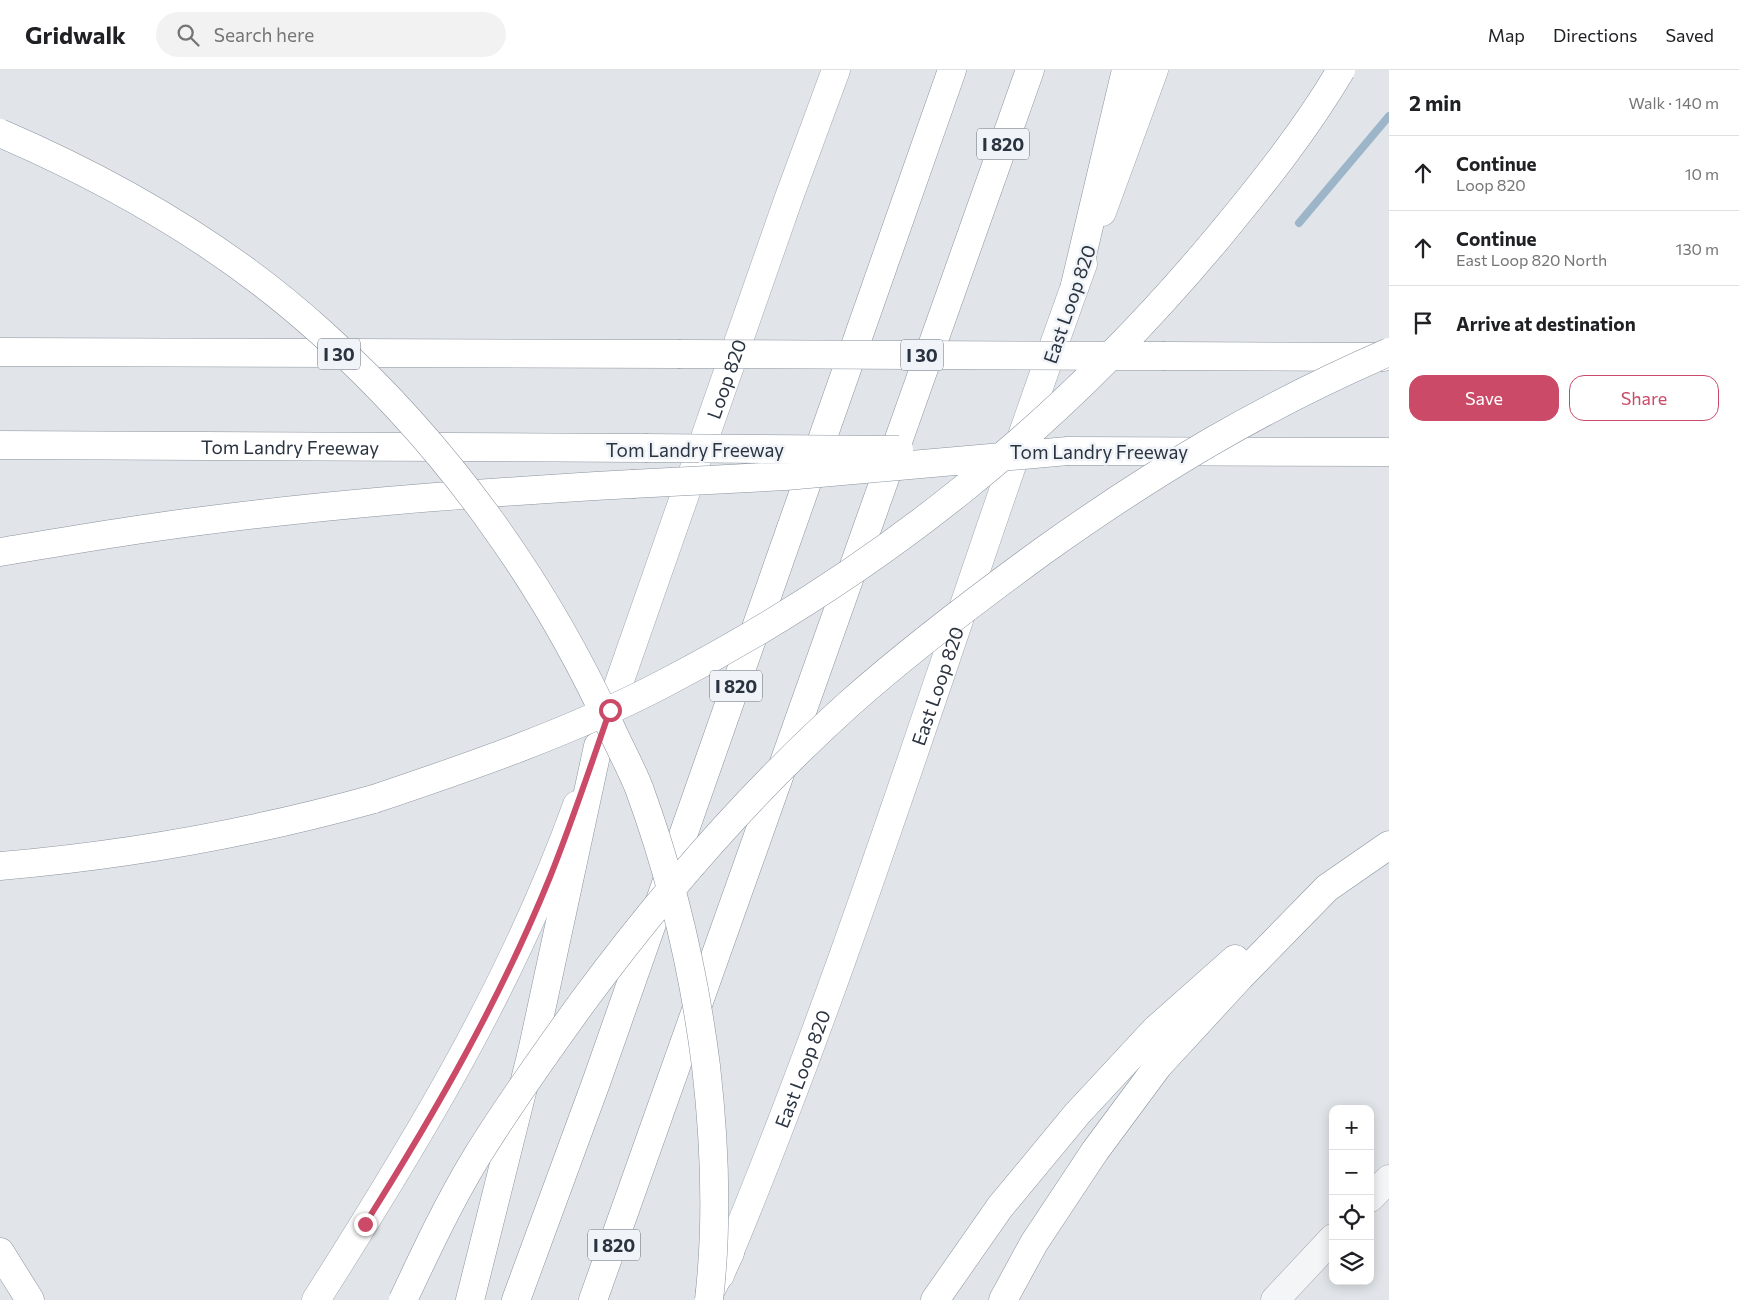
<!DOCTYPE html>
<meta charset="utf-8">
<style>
body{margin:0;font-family:Commissioner,sans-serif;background:#f2f2f2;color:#202124}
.controls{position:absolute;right:15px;bottom:15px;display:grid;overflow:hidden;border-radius:10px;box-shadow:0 2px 12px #0003}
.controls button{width:45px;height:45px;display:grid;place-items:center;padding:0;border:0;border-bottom:1px solid #e0e0e0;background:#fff;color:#202124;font:25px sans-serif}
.stop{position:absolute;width:15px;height:15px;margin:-11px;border:4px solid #ca4a67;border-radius:50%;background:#fff}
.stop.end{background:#ca4a67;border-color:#fff;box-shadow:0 1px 5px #0008}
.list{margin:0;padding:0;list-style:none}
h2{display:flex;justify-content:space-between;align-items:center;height:65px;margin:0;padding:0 20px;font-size:21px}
h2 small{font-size:16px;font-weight:400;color:#757577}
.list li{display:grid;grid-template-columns:32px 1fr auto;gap:15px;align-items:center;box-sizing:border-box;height:75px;padding:0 20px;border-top:1px solid #e0e0e0}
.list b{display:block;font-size:19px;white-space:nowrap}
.list p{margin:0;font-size:16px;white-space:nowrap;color:#757577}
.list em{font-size:16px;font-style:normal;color:#757577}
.actions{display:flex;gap:10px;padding:15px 20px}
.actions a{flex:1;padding:11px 0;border:1px solid #ca4a67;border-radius:15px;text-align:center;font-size:18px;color:#ca4a67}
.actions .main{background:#ca4a67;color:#fff}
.icon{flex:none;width:28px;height:28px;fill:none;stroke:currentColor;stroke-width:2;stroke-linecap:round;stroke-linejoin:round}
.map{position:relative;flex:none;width:1389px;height:1230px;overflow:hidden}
header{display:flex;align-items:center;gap:30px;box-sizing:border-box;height:70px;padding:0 25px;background:#fff;border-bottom:1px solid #e0e0e0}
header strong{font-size:24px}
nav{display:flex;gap:28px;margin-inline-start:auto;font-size:18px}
.search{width:350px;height:45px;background:#f2f2f2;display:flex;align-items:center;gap:12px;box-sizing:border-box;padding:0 18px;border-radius:28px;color:#757577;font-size:19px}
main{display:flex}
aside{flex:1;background:#fff}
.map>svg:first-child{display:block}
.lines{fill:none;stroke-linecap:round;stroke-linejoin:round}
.stream{stroke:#9db5c8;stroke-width:8}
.minor-casing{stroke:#a6acb3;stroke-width:29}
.major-casing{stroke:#a0aab4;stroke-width:29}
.highway-casing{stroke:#89939f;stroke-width:29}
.minor{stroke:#f3f5f7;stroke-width:28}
.major{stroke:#fff;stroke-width:28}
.highway{stroke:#fff;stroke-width:28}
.highway-bridge-casing{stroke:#89939f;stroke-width:29;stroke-linecap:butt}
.highway-bridge{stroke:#fff;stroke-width:28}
.route{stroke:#ca4a67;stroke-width:6}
.labels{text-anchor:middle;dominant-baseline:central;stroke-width:5;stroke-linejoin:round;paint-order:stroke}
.shield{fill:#f0f3f7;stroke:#656d77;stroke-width:1}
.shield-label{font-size:18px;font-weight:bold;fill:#2a3440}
.street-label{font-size:19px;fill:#2a3440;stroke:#f0f3f7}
</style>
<header>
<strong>Gridwalk</strong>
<div class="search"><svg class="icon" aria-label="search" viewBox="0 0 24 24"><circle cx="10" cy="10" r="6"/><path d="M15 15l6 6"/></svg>Search here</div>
<nav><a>Map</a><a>Directions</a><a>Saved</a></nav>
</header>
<main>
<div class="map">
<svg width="1389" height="1230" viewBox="0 0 1389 1230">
<rect width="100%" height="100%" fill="#e1e5e9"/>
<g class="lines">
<path class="stream" d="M1299,153L1389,46"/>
<defs>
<path id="minor" d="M1370,1128L1389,1109
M1275,1230L1333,1168"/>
<g id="major">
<path d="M1102,142L1154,0"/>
<path id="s1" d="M604,656L788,130L836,0"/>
<path id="s2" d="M720,1205C859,875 960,530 1083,194"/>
<path d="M316,1230C417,1071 513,913 577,735"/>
</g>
<g id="highway">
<path d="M1075,215L1126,0"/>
<path d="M0,282L678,284"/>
<path d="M1165,286L1383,287"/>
<path id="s3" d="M0,375L645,378"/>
<path d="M1068,381L1389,382"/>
<path d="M0,482C50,474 100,465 150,458C309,435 471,423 632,414"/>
<path d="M0,796C130,785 248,764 374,729"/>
<path d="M0,1182L30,1230"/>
<path d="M710,1222L730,1183"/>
<path d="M470,1230L532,982L598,676"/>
<path d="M516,1230L597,1010L952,0"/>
<path d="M593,1230L1030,0"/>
<path d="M935,1230L1000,1137L1077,1044L1155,960L1235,889"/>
<path d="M1003,1230L1034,1173L1095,1081L1158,996L1240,907L1327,818L1389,775"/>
</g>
</defs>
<use href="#minor" class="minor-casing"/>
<use href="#major" class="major-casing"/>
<use href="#highway" class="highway-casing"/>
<use href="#minor" class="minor"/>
<use href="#major" class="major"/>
<use href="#highway" class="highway"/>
<defs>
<path id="highway-bridge" d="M0,63C116,113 229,178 323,264C445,374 543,509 611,658C620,678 631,698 639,718C672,808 694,901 706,996C715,1074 718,1152 709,1230
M678,284L1165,286
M645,378L899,380
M632,414L786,406L1068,381
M374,729C472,696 571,662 663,614C881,501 1063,354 1220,165C1263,113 1307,58 1341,0
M403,1230C426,1181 449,1132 477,1086C510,1033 547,981 584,930C663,823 751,722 850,633C911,579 977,529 1043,481C1155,401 1262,337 1389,282"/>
</defs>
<use href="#highway-bridge" class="highway-bridge-casing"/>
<use href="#highway-bridge" class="highway-bridge"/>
</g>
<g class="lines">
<path class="route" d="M365,1154C435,1043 501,928 550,807C572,752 591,695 610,640"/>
</g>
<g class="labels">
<g class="shield">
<rect x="977" y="58.5" width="52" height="31" rx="4"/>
<rect x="318" y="268.5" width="42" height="31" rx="4"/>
<rect x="901" y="269.5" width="42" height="31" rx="4"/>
<rect x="710" y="600.5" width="52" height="31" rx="4"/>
<rect x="588" y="1159.5" width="52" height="31" rx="4"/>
</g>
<g class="shield-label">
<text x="1003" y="74">I 820</text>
<text x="339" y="284">I 30</text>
<text x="922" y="285">I 30</text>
<text x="736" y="616">I 820</text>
<text x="614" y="1175">I 820</text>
</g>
<g class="street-label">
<text transform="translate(1069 234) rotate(-71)">East Loop 820</text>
<text stroke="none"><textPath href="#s1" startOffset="368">Loop 820</textPath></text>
<text stroke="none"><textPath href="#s3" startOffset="290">Tom Landry Freeway</textPath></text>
<text x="695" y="379">Tom Landry Freeway</text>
<text x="1099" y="381">Tom Landry Freeway</text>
<text stroke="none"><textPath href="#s2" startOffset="628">East Loop 820</textPath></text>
<text stroke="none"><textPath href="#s2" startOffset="222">East Loop 820</textPath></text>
</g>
</g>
</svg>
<div class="controls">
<button>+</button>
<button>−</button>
<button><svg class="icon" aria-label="locate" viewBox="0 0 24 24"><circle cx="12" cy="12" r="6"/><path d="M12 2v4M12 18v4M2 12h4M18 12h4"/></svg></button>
<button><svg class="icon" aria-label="layers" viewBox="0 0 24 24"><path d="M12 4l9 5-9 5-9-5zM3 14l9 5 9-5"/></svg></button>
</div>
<div class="stop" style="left:610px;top:640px"></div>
<div class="stop end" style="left:365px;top:1154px"></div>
</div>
<aside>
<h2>2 min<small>Walk · 140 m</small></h2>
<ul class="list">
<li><svg class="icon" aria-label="ahead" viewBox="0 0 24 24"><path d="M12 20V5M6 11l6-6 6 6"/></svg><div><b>Continue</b><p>Loop 820</p></div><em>10 m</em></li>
<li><svg class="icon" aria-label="ahead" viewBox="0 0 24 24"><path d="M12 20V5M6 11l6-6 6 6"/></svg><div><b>Continue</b><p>East Loop 820 North</p></div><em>130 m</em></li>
<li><svg class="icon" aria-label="arrive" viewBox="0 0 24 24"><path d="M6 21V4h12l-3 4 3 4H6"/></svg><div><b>Arrive at destination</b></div></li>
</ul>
<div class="actions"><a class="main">Save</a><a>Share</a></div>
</aside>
</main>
